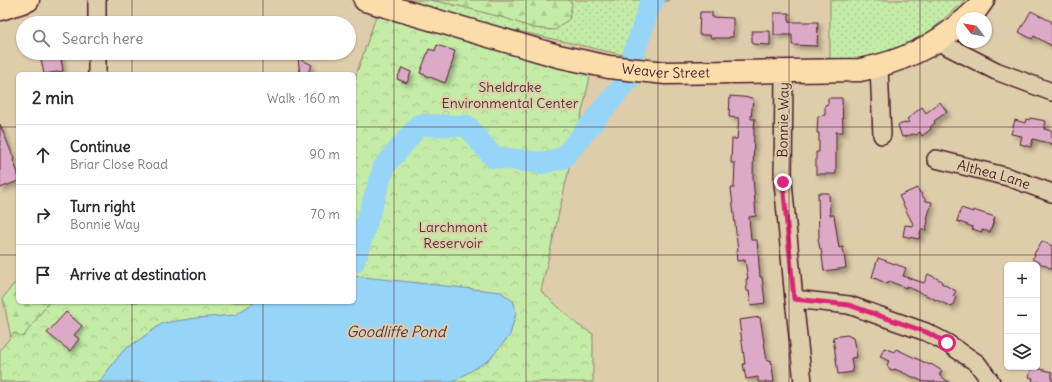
<!DOCTYPE html>
<meta charset="utf-8">
<style>
body{margin:0;font-family:Delius,sans-serif;background:#f2f2f3;color:#2b2b33}
.controls{position:absolute;right:12px;bottom:12px;display:grid;overflow:hidden;border-radius:6px;box-shadow:0 1px 3px #0004}
.controls button{width:36px;height:36px;display:grid;place-items:center;padding:0;border:0;border-bottom:1px solid #e1e1e2;background:#fff;color:#2b2b33;font:20px sans-serif}
.compass{position:absolute;left:956px;top:12px;width:36px;height:36px;border-radius:50%;background:#fff;box-shadow:0 1px 3px #0004;rotate:301deg}
.stop{position:absolute;width:12px;height:12px;margin:-9px;border:3px solid #db2777;border-radius:50%;background:#fff}
.stop.end{background:#db2777;border-color:#fff;box-shadow:0 1px 4px #0008}
.list{margin:0;padding:0;list-style:none}
h2{display:flex;justify-content:space-between;align-items:center;height:52px;margin:0;padding:0 16px;font-size:17px}
h2 small{font-size:13px;font-weight:400;color:#7c7c81}
.list li{display:grid;grid-template-columns:26px 1fr auto;gap:12px;align-items:center;box-sizing:border-box;height:60px;padding:0 16px;border-top:1px solid #e1e1e2}
.list b{display:block;font-size:15px;white-space:nowrap}
.list p{margin:0;font-size:13px;white-space:nowrap;color:#7c7c81}
.list em{font-size:13px;font-style:normal;color:#7c7c81}
.icon{flex:none;width:22px;height:22px;fill:none;stroke:currentColor;stroke-width:2;stroke-linecap:round;stroke-linejoin:round}
.map{position:relative;flex:none;width:1052px;height:382px;overflow:hidden}
.search{position:absolute;background:#fff;box-shadow:0 1px 3px #0004;left:16px;top:16px;width:340px;height:44px;display:flex;align-items:center;gap:10px;box-sizing:border-box;padding:0 14px;border-radius:22px;color:#7c7c81;font-size:15px}
.panel{position:absolute;background:#fff;box-shadow:0 1px 3px #0004;left:16px;top:72px;width:340px;height:232px;border-radius:6px}
.map>svg:first-child{display:block}
.grass{fill:url(#grass-dots);stroke:#878669}
.forest{fill:url(#forest-firs);stroke:#878669}
.park{fill:url(#park-crowns);stroke:#878669}
.water{fill:#97d5f8;stroke:#788ca6}
.lines{fill:none;stroke-linecap:round;stroke-linejoin:round}
.river{stroke:#97d5f8;stroke-width:22}
.building{fill:#dcaac7;stroke:#4a1f2b;filter:url(#shadow)}
.minor-casing{stroke:#4a1f2b;stroke-width:20}
.major-casing{stroke:#4a1f2b;stroke-width:25}
.minor{stroke:#decdaa;stroke-width:17}
.major{stroke:#faddab;stroke-width:22}
.route{stroke:#db2777;stroke-width:5}
.grid{fill:none;stroke:#4a1f2b;stroke-width:1;stroke-opacity:0.55}
.labels{text-anchor:middle;dominant-baseline:central;stroke-width:4;stroke-linejoin:round;paint-order:stroke}
.street-label{font-size:14px;fill:#4a1f2b;stroke:#decdaa}
.park-label{font-size:14px;fill:#563437;stroke:#decdaa}
.water-label{font-size:15px;font-style:italic;fill:#523140;stroke:#decdaa}
</style>
<div class="map">
<svg width="1052" height="382" viewBox="0 0 1052 382">
<defs>
<pattern id="grass-dots" width="8" height="8" patternUnits="userSpaceOnUse"><rect width="8" height="8" fill="#c4eca7"/><path d="M2 2h.1M6 6h.1" fill="none" stroke="#aaca90" stroke-width="1.8" stroke-linecap="round"/></pattern>
<pattern id="forest-firs" width="22" height="20" patternUnits="userSpaceOnUse"><rect width="22" height="20" fill="#c4eca7"/><path d="M5 1l3.5 6h-7zM16 11l3.5 6h-7z" fill="#aaca90"/></pattern>
<pattern id="park-crowns" width="20" height="18" patternUnits="userSpaceOnUse"><rect width="20" height="18" fill="#c4eca7"/><path d="M2 6a3 3 0 1 1 6 0M12 15a3 3 0 1 1 6 0" fill="none" stroke="#aaca90"/></pattern>
<filter id="shadow"><feDropShadow dx="3.5" dy="3.5" stdDeviation="2" flood-color="#0004"/></filter>
</defs>
<rect width="100%" height="100%" fill="#decdaa"/>
<filter id="ink" filterUnits="userSpaceOnUse"><feTurbulence type="fractalNoise" baseFrequency=".025" numOctaves="2"/><feDisplacementMap in="SourceGraphic" scale="8" xChannelSelector="R" yChannelSelector="G"/><feConvolveMatrix kernelMatrix="1 2 1 2 8 2 1 2 1" color-interpolation-filters="sRGB"/></filter>
<g filter="url(#ink)">
<path class="grass" d="M381,0H669L658,5L641,59Z
M830,0H965L909,50L830,66Z"/>
<path class="forest" d="M431,0H568L572,3L569,19L555,30L533,28L508,19L459,6Z
M18,281V302H50L14,352L3,298L13,285Z"/>
<path class="park" d="M378,11L592,68L541,291L578,325L593,334V382H0V350L14,333L23,337L49,302H354V81Z"/>
<path class="water" d="M354,276L501,292L514,302L516,313L510,335L489,360L453,382H99L123,351L163,323L196,318L235,315L255,302H354Z"/>
<g class="lines">
<path class="river" d="M634,53L650,5L654,0
M354,262L384,167L419,125L467,126L493,157L542,163L563,158L631,76"/>
</g>
<path class="building" d="M1031,11L1052,22V46L1034,36L1032,39L1019,32Z
M700,12H712V17L733,18V37H729V38H711L710,35H699Z
M774,13H789V22H818L817,46L792,45V35H774Z
M752,31H770V45L752,44Z
M437,45L455,51L453,58H454L445,83L420,73L429,49L435,51Z
M40,53H60L63,71L44,74Z
M298,58L312,65L307,74H300Z
M402,68L411,72L407,83L397,79Z
M730,96L753,98L751,119H755L754,128L753,178L756,216L749,217L751,240H757L760,277H762L765,303L751,305L749,291H747L746,279H748L745,260L737,261L736,251H738L731,188H734L735,163H731L732,139H737L739,118L729,117Z
M828,98H842L843,132H836V174H816V152H819V133H817L818,116L825,115V105L828,104Z
M940,102L947,112L934,121L935,123L930,127L931,129L922,136L920,132L916,135L914,134L902,137L898,125L909,122L907,119L922,107L926,113Z
M1030,118L1046,121L1044,129L1052,131V144L1033,139L1031,147L1020,144L1022,136L1011,134L1015,120L1025,123L1026,119L1029,120Z
M0,124L14,159L13,160L18,173V181L0,188Z
M917,188L926,201L932,202L927,219L928,220L926,230H921L919,239L903,236L905,225L914,226L899,196Z
M818,193H829L830,215H834L839,248L843,247L846,268L824,271L821,249H820L818,239L819,238Z
M961,208L973,212V210L995,217L990,232L982,230V232L972,229L973,227L957,221Z
M1042,241L1052,246V269L1032,259L1035,255L1034,254Z
M878,258L906,268L903,276L924,283L928,274L942,281L941,283L956,291L953,296L956,297L952,307L906,286V288L889,281L888,284L872,277Z
M66,312L82,326L74,335L79,339L70,351L47,333Z
M760,317L767,361L771,360L774,382H758V377L746,379L743,364H745L739,320Z
M847,335L853,338L857,357L851,358L853,372L838,374L833,337Z
M884,348L894,352L896,349L930,365L931,364L942,371L939,375L949,382H924L895,369L893,370L889,369L887,365L889,361L880,357Z
M1032,367L1052,372V382H1032L1033,378L1029,377Z"/>
<g class="lines">
<defs>
<g id="minor">
<path d="M97,23V0"/>
<path d="M937,41L996,71L1052,92"/>
<path d="M879,67L882,135"/>
<path d="M784,72L783,182L794,299L803,382"/>
<path d="M97,74V53"/>
<path id="s1" d="M936,159L1008,177L1052,193"/>
<path d="M794,299L849,305L926,332L947,343L977,363L991,382"/>
</g>
<g id="major">
<path id="s2" d="M365,0L558,56L609,67L666,73L860,70C897,63 934,47 962,22"/>
<path d="M0,9L28,0"/>
<path d="M967,18L976,10L983,0"/>
</g>
</defs>
<use href="#minor" class="minor-casing"/>
<use href="#major" class="major-casing"/>
<use href="#minor" class="minor"/>
<use href="#major" class="major"/>
</g>
</g>
<g class="lines" filter="url(#ink)">
<path class="route" d="M783,182L794,299L849,305L926,332L947,343"/>
</g>
<path class="grid" d="M132,0V23M263,0V23M394,0V382M526,0V382M658,0V382M789,0V382M920,0V382M132,53V74M263,53V74M0,127H18M354,127H1052M0,255H18M354,255H1052M132,302V382M263,302V382"/>
<g class="labels">
<g class="street-label">
<text stroke="none"><textPath href="#s2" startOffset="310">Weaver Street</textPath></text>
<text transform="translate(783 120) rotate(-89)">Bonnie Way</text>
<text stroke="none"><textPath href="#s1" startOffset="60">Althea Lane</textPath></text>
</g>
<g class="park-label">
<text x="510" y="87">Sheldrake<tspan x="510" dy="16">Environmental Center</tspan></text>
<text x="453" y="227">Larchmont<tspan x="453" dy="16">Reservoir</tspan></text>
</g>
<g class="water-label">
<text x="396" y="331">Goodliffe Pond</text>
</g>
</g>
</svg>
<div class="controls">
<button>+</button>
<button>−</button>
<button><svg class="icon" aria-label="layers" viewBox="0 0 24 24"><path d="M12 4l9 5-9 5-9-5zM3 14l9 5 9-5"/></svg></button>
</div>
<svg class="compass" viewBox="-18 -18 36 36"><path d="M0-13l5 13h-10z" fill="#e53935"/><path d="M0 13l5-13h-10z" fill="#7c7c81"/></svg>
<div class="stop" style="left:947px;top:343px"></div>
<div class="stop end" style="left:783px;top:182px"></div>
<div class="search"><svg class="icon" aria-label="search" viewBox="0 0 24 24"><circle cx="10" cy="10" r="6"/><path d="M15 15l6 6"/></svg>Search here</div>
<section class="panel">
<h2>2 min<small>Walk · 160 m</small></h2>
<ul class="list">
<li><svg class="icon" aria-label="ahead" viewBox="0 0 24 24"><path d="M12 20V5M6 11l6-6 6 6"/></svg><div><b>Continue</b><p>Briar Close Road</p></div><em>90 m</em></li>
<li><svg class="icon" aria-label="right" viewBox="0 0 24 24"><path d="M7 20v-9h11M14 6l5 5-5 5"/></svg><div><b>Turn right</b><p>Bonnie Way</p></div><em>70 m</em></li>
<li><svg class="icon" aria-label="arrive" viewBox="0 0 24 24"><path d="M6 21V4h12l-3 4 3 4H6"/></svg><div><b>Arrive at destination</b></div></li>
</ul>
</section>
</div>
